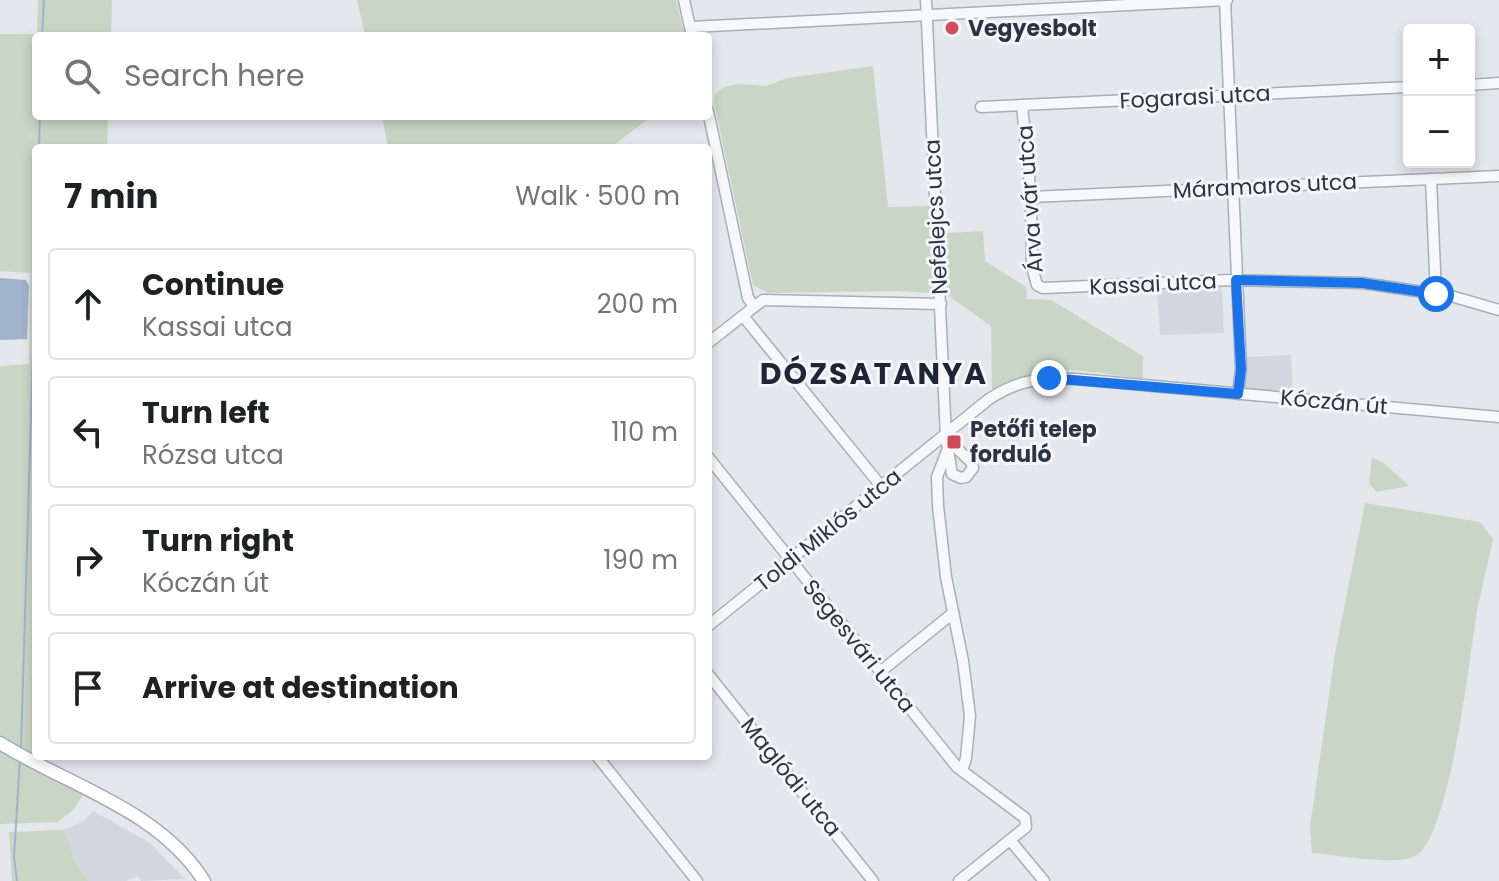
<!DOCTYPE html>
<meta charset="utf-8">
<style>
body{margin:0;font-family:Poppins,sans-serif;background:#f6f6f6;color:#202124}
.controls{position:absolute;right:24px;top:24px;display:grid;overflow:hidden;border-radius:8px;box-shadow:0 4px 12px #0003}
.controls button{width:72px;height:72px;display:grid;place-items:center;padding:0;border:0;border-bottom:2px solid #e0e0e0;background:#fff;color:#202124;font:40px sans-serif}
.stop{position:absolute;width:24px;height:24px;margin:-18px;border:6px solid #1a73e8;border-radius:50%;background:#fff}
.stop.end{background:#1a73e8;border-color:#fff;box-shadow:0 2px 8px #0008}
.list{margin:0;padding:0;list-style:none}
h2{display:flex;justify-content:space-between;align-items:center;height:104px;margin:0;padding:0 32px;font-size:34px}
h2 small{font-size:26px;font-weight:400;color:#757577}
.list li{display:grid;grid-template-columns:52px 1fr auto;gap:24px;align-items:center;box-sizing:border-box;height:112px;margin:0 16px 16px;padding:0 16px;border:2px solid #e0e0e0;border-radius:8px}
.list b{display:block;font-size:30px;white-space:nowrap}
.list p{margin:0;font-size:26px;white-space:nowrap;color:#757577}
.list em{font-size:26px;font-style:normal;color:#757577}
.icon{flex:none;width:44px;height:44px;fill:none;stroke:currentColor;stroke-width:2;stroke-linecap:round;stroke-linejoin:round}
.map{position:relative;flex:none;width:1499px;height:881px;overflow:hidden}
.search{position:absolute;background:#fff;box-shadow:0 4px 12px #0003;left:32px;top:32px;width:680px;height:88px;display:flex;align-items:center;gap:20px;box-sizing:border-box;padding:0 28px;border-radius:8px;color:#757577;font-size:30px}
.panel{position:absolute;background:#fff;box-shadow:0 4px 12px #0003;left:32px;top:144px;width:680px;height:616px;border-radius:8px}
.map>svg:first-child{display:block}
.built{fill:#d2d6de}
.green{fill:#c9d6c5}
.water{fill:#9fb4cc}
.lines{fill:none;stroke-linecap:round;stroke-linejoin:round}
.stream{stroke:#9fb4cc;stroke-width:2}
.minor-casing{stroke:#a9aeb7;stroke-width:13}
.major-casing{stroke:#a3abb8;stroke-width:15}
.minor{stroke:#f7f8fa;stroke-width:10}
.major{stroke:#fff;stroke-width:12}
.route{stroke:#1a73e8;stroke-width:10}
.poi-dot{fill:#d1495b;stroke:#f4f6f9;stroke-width:3}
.labels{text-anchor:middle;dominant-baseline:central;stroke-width:6;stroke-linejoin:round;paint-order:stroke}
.poi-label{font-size:22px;font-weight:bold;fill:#2b3445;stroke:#f4f6f9;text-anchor:start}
.street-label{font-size:22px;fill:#2b3445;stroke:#f4f6f9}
.district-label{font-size:30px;font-weight:bold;letter-spacing:2px;fill:#1d2536;stroke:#f4f6f9}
</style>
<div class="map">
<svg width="1499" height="881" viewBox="0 0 1499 881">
<rect width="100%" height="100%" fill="#e4e7ec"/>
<path class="built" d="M1218,286L1222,289L1224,333L1160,335L1157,290Z
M1291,355L1293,394L1243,390L1247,357Z
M93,811L150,843L185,879L141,881L138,876L126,881H89L80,871L63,830L84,821Z"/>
<path class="green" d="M38,0H112L111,36H36V116H108L107,148H36V756L0,735V366L29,364L30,273L0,271V34H37Z
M357,0H676L685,36H365Z
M873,66L888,207L932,206L934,234L983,231L985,261L1026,287L1027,299L1051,300L1143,356V379C1082,372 1048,358 992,392L991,326L946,294L897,291L768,293L753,285L714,102L715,94L724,87L739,84L767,86L787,78Z
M382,116H652L610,148H388Z
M1372,457L1385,464L1409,486L1376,492L1369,483Z
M1365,503L1480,522L1493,539C1488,563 1482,587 1477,611C1470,653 1450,839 1415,856C1395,866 1336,855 1312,853L1310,827L1335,653Z
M0,750L84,794L72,811L58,822L0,824Z
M63,830L80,871L89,881H12L9,832Z"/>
<path class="water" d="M0,278L26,280L29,286L27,339L0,340Z"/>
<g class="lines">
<path class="stream" d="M42,36L44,0
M39,148L40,116
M21,748L36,249
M17,881L14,857L20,759"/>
<defs>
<path id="minor" d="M684,0L692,36
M926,0L946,438L952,474L961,478L966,477L973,468L971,462L946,438
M1225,0L1241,369L1238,394
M691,27L1227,0
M1469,85L1499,83
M1022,105L1031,197L1032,267L1037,285L1043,288L1231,280L1362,283L1451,296L1499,310
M981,107L1409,87
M708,111L748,298L753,305
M1431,179L1436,294
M1031,197L1499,176
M743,316L881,486
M708,343L763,300L941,304
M947,451L937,477L938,506L946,577L963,661L970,716L966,758L962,771
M708,457L957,767L1025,818L1026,827L959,881
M708,626L989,399C1020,379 1040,378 1076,379L1499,417
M880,672L953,613
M708,674L873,881
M597,756L697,881
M1010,840L1044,881"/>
<path id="major" d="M0,743C69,786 158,809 204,881"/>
</defs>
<use href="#minor" class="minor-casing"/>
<use href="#major" class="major-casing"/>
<use href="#minor" class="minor"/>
<use href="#major" class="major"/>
</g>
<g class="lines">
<path class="route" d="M1049,378L1238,394L1241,369L1236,280L1362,283L1436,294"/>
</g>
<g class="poi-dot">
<circle cx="952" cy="28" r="8"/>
<rect x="946" y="434" width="16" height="16" rx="4"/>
</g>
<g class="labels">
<g class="poi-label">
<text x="968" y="28">Vegyesbolt</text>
<text x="970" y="429">Petőfi telep<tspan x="970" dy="25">forduló</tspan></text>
</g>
<g class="street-label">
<text transform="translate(1195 97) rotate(-3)">Fogarasi utca</text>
<text transform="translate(1265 186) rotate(-3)">Máramaros utca</text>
<text transform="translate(1030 199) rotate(-94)">Árva vár utca</text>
<text transform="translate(936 217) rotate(-93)">Nefelejcs utca</text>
<text transform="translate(1153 284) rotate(-3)">Kassai utca</text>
<text transform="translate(1334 402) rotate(5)">Kóczán út</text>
<text transform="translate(828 530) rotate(-39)">Toldi Miklós utca</text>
<text transform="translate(859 646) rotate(51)">Segesvári utca</text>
<text transform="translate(791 777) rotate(51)">Maglódi utca</text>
</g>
<g class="district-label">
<text x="874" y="373">DÓZSATANYA</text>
</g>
</g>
</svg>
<div class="controls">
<button>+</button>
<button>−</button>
</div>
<div class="stop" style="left:1436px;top:294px"></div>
<div class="stop end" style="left:1049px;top:378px"></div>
<div class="search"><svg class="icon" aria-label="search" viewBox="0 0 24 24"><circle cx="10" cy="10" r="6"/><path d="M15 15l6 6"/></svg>Search here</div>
<section class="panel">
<h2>7 min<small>Walk · 500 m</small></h2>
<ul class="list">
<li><svg class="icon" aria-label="ahead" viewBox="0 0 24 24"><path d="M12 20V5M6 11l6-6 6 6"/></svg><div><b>Continue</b><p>Kassai utca</p></div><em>200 m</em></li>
<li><svg class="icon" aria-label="left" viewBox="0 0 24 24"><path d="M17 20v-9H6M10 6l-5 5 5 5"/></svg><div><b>Turn left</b><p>Rózsa utca</p></div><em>110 m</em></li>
<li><svg class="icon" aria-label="right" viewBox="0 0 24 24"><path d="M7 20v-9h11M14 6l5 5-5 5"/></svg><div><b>Turn right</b><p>Kóczán út</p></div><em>190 m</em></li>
<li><svg class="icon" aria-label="arrive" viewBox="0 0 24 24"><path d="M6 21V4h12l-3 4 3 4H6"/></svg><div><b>Arrive at destination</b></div></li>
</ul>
</section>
</div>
